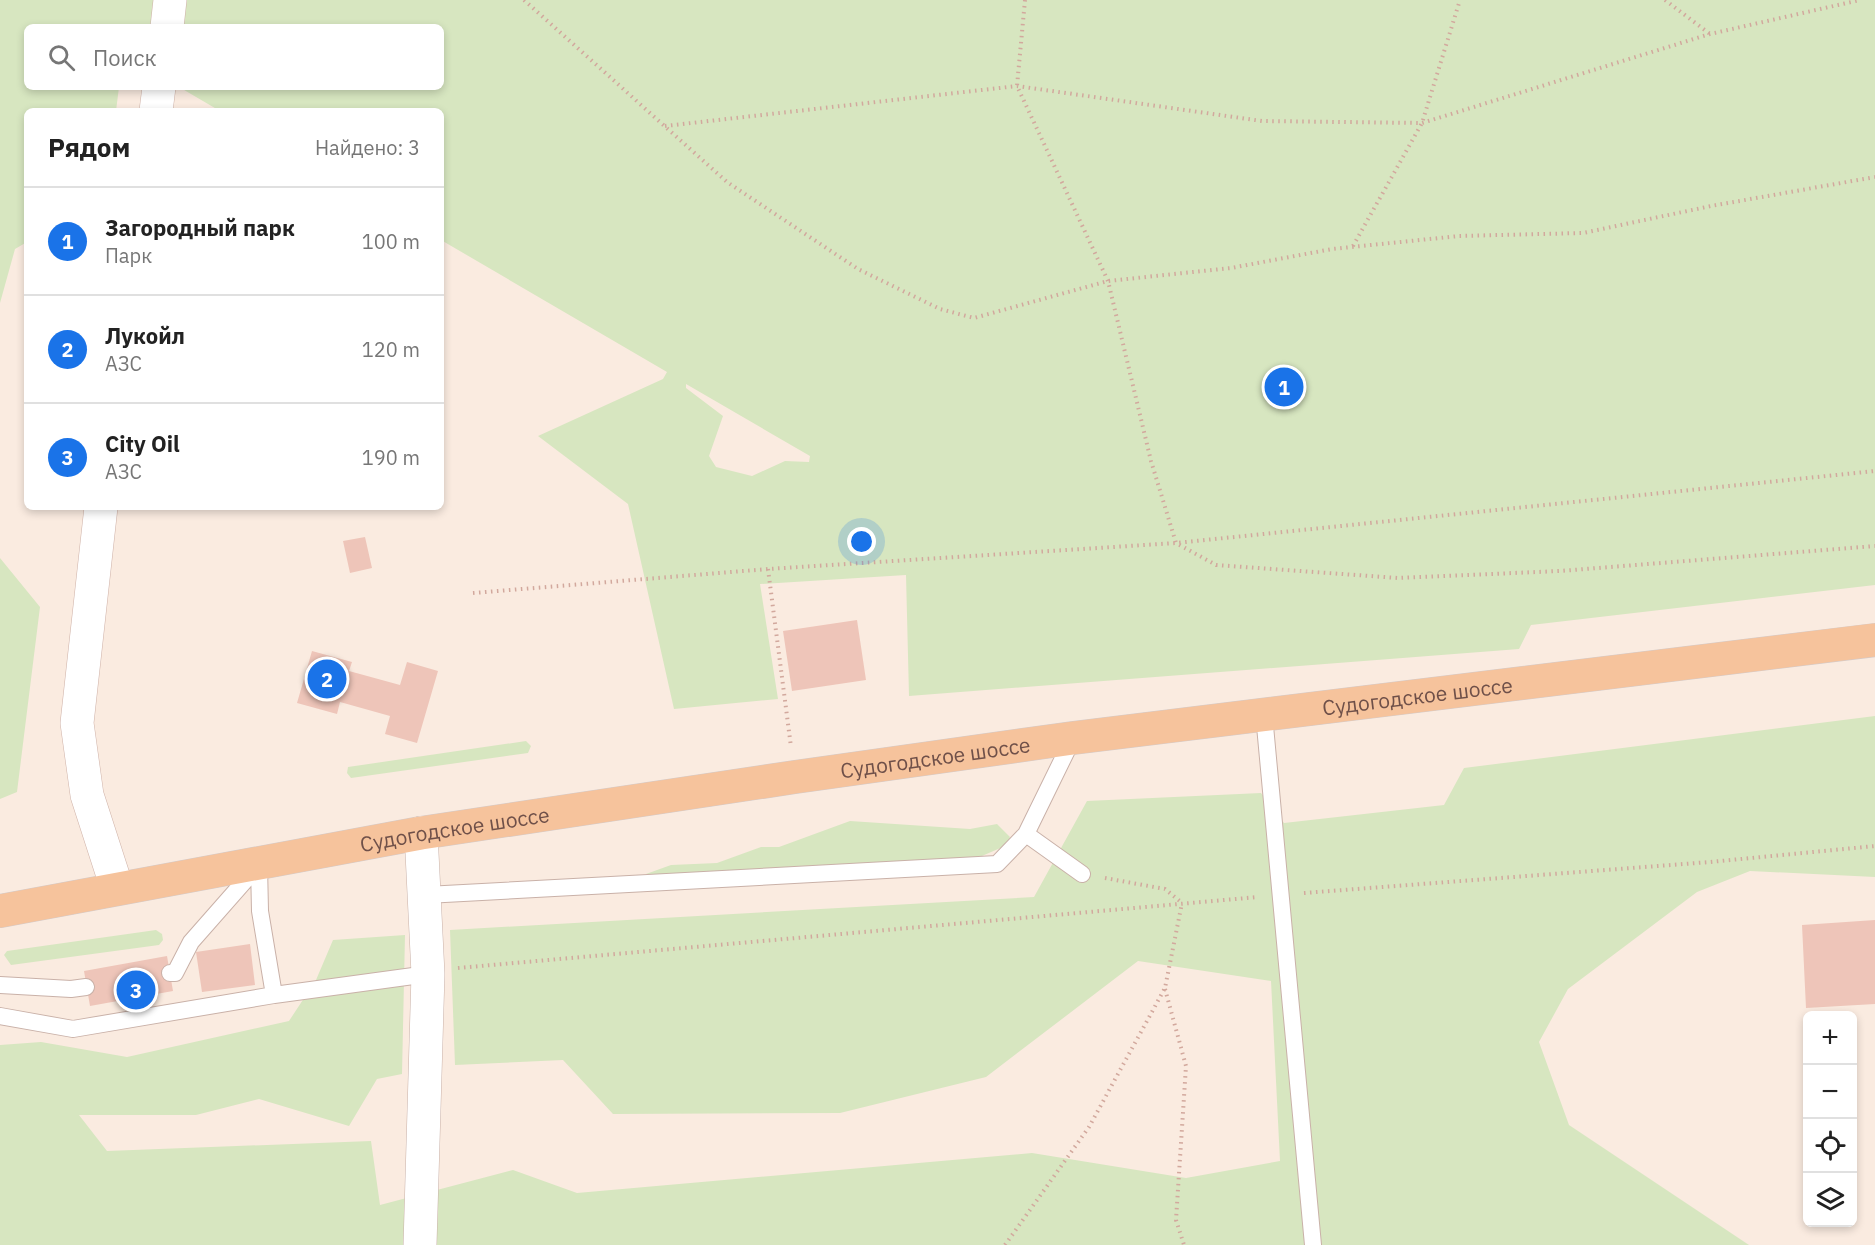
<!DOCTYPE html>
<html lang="ru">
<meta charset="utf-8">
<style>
body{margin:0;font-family:"IBM Plex Sans",sans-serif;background:#f2f2f2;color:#222}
.controls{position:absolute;right:18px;bottom:18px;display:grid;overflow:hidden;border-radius:9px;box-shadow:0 3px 9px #0003}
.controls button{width:54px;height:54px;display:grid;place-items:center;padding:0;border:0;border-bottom:2px solid #e0e0e0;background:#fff;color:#222;font:30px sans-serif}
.you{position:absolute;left:862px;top:542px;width:21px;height:21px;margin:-15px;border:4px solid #fff;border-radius:50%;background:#1a73e8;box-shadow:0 0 0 9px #1a73e833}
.badge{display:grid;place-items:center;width:39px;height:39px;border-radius:50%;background:#1a73e8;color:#fff;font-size:20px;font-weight:700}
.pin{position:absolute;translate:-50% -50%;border:3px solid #fff;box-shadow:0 2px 6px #0006}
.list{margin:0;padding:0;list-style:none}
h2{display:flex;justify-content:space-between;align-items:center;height:78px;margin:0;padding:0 24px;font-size:26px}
h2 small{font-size:20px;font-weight:400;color:#767676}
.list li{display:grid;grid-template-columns:39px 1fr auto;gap:18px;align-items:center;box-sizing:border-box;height:108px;padding:0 24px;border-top:2px solid #e0e0e0}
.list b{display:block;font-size:22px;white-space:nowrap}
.list p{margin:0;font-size:20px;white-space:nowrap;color:#767676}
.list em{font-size:20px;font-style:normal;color:#767676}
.icon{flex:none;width:33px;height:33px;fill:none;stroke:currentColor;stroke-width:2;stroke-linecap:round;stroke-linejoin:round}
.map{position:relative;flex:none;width:1875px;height:1245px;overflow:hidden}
.search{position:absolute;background:#fff;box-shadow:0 3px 9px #0003;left:24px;top:24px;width:420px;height:66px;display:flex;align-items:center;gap:15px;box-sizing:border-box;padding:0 21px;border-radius:9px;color:#767676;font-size:22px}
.panel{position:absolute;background:#fff;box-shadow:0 3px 9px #0003;left:24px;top:108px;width:420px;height:402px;border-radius:9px}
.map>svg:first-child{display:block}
.green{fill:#d7e6c0;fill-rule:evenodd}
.building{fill:#eec5b9}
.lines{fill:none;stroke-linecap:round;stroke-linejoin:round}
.lane-casing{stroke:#c9b1a8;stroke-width:18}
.street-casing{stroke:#c9b1a8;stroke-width:34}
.secondary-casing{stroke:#cfb2a8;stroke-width:34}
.primary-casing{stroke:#d4cac8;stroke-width:34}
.path{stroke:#d2a89d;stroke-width:4;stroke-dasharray:1.5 4.5;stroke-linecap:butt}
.lane{stroke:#fff;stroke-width:16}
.street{stroke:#fff;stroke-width:33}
.secondary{stroke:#fff;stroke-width:33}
.primary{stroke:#f6c39c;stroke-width:33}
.labels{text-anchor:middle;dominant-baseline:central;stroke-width:5;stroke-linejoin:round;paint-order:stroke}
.street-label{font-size:21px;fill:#6f5049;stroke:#fef0e5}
</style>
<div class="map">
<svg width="1875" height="1245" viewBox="0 0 1875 1245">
<rect width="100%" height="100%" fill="#faebe0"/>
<path class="green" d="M0,0H1875V585L1531,625L1519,649L909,696L906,575L760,584L778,699L674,709L628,504L538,436L663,379L667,372L441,240V111H220L179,87H441V27H27V87H119L116,111H27V242L15,249L0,303ZM686,384L810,456L809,462L785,461L752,476L716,467L709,456L723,416L686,388Z
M0,558L40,607L17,792L0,799Z
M1875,716V877L1750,871L1697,892L1568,989L1539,1042L1569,1125L1749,1245H0V1045L41,1042L127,1057L289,1021L316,980L333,940L405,935L402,1074L377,1079L349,1126L259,1099L196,1115H79L107,1151L371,1141L380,1205L513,1170L577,1193L1032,1153L1186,1178L1280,1161L1271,981L1138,961L986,1077L840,1113L613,1114L563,1060L455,1065L450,930L1034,897L1087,801L1261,793L1284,823L1444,805L1464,768Z
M526,741L531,746L528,753L351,778L347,773L348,767Z
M850,821L970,829L997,824L1010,837L1005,846L975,859L649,882L646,874L671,865L717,863L761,847H779Z
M156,930L162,934L163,940L159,945L11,965L4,955L7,951Z"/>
<path class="building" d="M365,537L372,568L350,573L343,541Z
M857,620L866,680L792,691L783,631Z
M312,651L352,662L349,671L400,685L407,662L438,671L417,743L385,734L390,716L340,702L337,714L297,703Z
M1875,920V1004L1806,1008L1802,925Z
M250,944L255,985L202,992L196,952Z
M167,956L173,991L90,1006L84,971Z"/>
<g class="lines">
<defs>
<path id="lane" d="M1264,715L1313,1245
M1026,834L1082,874
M259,865L260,911L274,995
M426,895L997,864L1026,834L1073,738
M170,973H175L191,942L257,867
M0,985L71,989L86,987
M0,1016L73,1029L274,995L428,974"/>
<path id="street" d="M420,1245L428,974L421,833"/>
<path id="secondary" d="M167,27L170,0
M156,111L159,87
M101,507L77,723L87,795L117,888"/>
<g id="primary">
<path id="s1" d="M0,911L421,833L795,777L1073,738L1875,640"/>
</g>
</defs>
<use href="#lane" class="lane-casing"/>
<use href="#street" class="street-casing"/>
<use href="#secondary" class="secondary-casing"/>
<use href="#primary" class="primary-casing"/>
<path class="path" d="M524,0L727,182L858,269L940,309L974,318L1108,281L1231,268L1332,249L1459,236L1583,233L1711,206L1875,177
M1025,0L1017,86L1108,281L1151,461L1176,543L1216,565L1398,578L1560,571L1875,546
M1665,0L1710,34
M665,126L1017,86L1262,121L1422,123L1710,34L1860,0
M1353,246L1422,123L1460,0
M768,569L791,747
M473,593L768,569L1176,543L1875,471
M1105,878L1165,889L1181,902
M1304,893L1710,862L1875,846
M458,968L1258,897
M1165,989L1186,1066L1176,1220L1184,1245
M1005,1245L1089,1127L1165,988L1182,903"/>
<use href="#lane" class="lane"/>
<use href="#street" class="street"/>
<use href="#secondary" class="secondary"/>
<use href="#primary" class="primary"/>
</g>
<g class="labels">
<g class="street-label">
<text stroke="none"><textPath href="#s1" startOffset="1434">Судогодское шоссе</textPath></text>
<text stroke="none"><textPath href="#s1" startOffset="948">Судогодское шоссе</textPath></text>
<text stroke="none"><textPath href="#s1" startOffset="462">Судогодское шоссе</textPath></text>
</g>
</g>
</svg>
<div class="controls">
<button>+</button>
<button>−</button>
<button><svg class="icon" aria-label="locate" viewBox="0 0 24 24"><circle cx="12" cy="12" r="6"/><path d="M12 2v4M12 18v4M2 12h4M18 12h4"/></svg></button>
<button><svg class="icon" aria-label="layers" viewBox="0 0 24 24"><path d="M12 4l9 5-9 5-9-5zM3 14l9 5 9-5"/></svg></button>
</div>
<div class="you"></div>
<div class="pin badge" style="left:1284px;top:387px">1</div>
<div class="pin badge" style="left:327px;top:679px">2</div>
<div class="pin badge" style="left:136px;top:990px">3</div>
<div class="search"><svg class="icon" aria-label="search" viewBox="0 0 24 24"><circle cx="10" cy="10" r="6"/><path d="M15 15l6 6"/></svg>Поиск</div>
<section class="panel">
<h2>Рядом<small>Найдено: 3</small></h2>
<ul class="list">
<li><span class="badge">1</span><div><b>Загородный парк</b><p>Парк</p></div><em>100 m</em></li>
<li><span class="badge">2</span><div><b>Лукойл</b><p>АЗС</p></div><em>120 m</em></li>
<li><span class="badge">3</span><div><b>City Oil</b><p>АЗС</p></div><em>190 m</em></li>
</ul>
</section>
</div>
